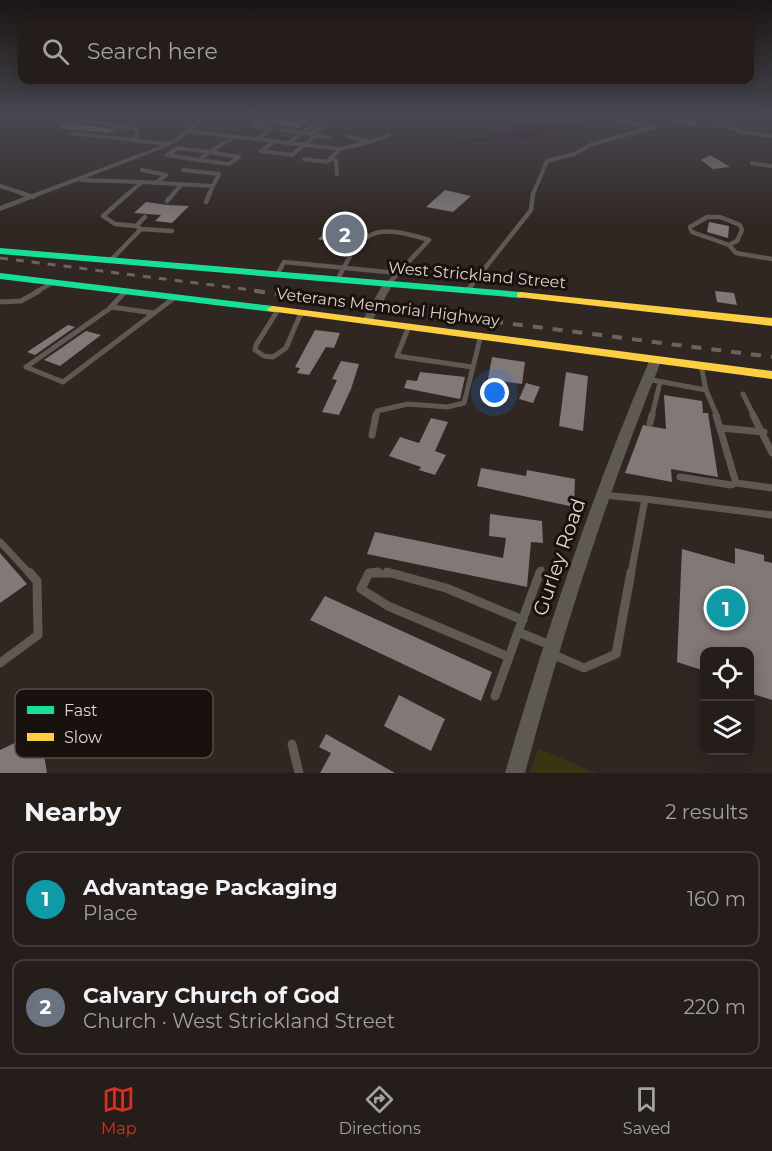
<!DOCTYPE html>
<meta charset="utf-8">
<style>
body{margin:0;font-family:Montserrat,sans-serif;background:#2c2623;color:#f1f3f6}
.controls{position:absolute;right:18px;bottom:18px;display:grid;overflow:hidden;border-radius:12px;box-shadow:0 3px 15px #0003}
.controls button{width:54px;height:54px;display:grid;place-items:center;padding:0;border:0;border-bottom:2px solid #413b39;background:#241d1a;color:#f1f3f6;font:30px sans-serif}
.you{position:absolute;left:495px;top:393px;width:21px;height:21px;margin:-15px;border:4px solid #fff;border-radius:50%;background:#1a73e8;box-shadow:0 0 0 9px #1a73e833}
.badge{display:grid;place-items:center;width:39px;height:39px;border-radius:50%;background:#d93025;color:#fff;font-size:20px;font-weight:700}
.pin{position:absolute;translate:-50% -50%;border:3px solid #fff;box-shadow:0 2px 6px #0006}
.list{margin:0;padding:0;list-style:none}
h2{display:flex;justify-content:space-between;align-items:center;height:78px;margin:0;padding:0 24px;font-size:26px}
h2 small{font-size:20px;font-weight:400;color:#a3a2a2}
.list li{display:grid;grid-template-columns:39px 1fr auto;gap:18px;align-items:center;box-sizing:border-box;height:96px;margin:0 12px 12px;padding:0 12px;border:2px solid #413b39;border-radius:12px}
.list b{display:block;font-size:22px;white-space:nowrap}
.list p{margin:0;font-size:20px;white-space:nowrap;color:#a3a2a2}
.list em{font-size:20px;font-style:normal;color:#a3a2a2}
.icon{flex:none;width:33px;height:33px;fill:none;stroke:currentColor;stroke-width:2;stroke-linecap:round;stroke-linejoin:round}
.map{position:relative;flex:none;width:772px;height:773px;overflow:hidden}
.search{position:absolute;background:#241d1a;box-shadow:0 3px 15px #0003;left:18px;right:18px;top:18px;height:66px;display:flex;align-items:center;gap:15px;box-sizing:border-box;padding:0 21px;border-radius:12px;color:#a3a2a2;font-size:22px}
.sheet{height:294px;background:#241d1a}
nav{display:flex;justify-content:space-around;align-items:center;box-sizing:border-box;height:84px;border-top:2px solid #413b39;background:#241d1a;font-size:16px;color:#a3a2a2}
nav a{display:grid;justify-items:center;gap:3px}
nav .on{color:#d93025}
.map>svg:first-child{display:block}
.green{fill:#393411}
.water{fill:#350a1e}
.lines{fill:none;stroke-linecap:round;stroke-linejoin:round}
.stream{stroke:#350a1e;stroke-width:2}
.building{fill:#817877}
.lane-far4{stroke:#5e5953;stroke-width:4}
.lane-far3{stroke:#5e5953;stroke-width:4.5}
.lane-far2{stroke:#5e5953;stroke-width:5}
.lane-far1{stroke:#5e5953;stroke-width:7}
.lane{stroke:#5e5953;stroke-width:9}
.street{fill:#5e5953;fill-rule:evenodd}
.fast{fill:#16e098;fill-rule:evenodd}
.slow{fill:#ffcf43;fill-rule:evenodd}
.rail-far1{stroke:#6a635f;stroke-width:3;stroke-dasharray:8 8;stroke-linecap:butt}
.rail{stroke:#6a635f;stroke-width:4;stroke-dasharray:10 10;stroke-linecap:butt}
.labels{text-anchor:middle;dominant-baseline:central;stroke-width:6;stroke-linejoin:round;paint-order:stroke}
.street-label{font-size:16px;fill:#dfd4ce;stroke:#18110d}
.near-street-label{font-size:20px;fill:#dfd4ce;stroke:#18110d}
.key{fill:#18110d;stroke:#544c47;stroke-width:1.5}
.key-label{font-size:16px;fill:#dfd4ce}
</style>
<div class="map">
<svg width="772" height="773" viewBox="0 0 772 773">
<rect width="100%" height="100%" fill="#302723"/>
<path class="green" d="M538,748L595,773H530Z"/>
<path class="water" d="M507,117H593L607,121C593,126 581,128 567,130C543,134 521,143 495,140L493,136L509,129L515,122Z"/>
<g class="lines">
<path class="stream" d="M436,147L493,138"/>
</g>
<path class="building" d="M271,117H291L311,119L299,128L266,123Z
M670,117H698L695,126L670,122Z
M74,121L76,123L116,130L109,133L58,128Z
M710,155L730,167L713,169L701,160Z
M445,190L471,196L453,212L426,207Z
M146,202L167,205L189,206L172,223L155,221L161,215L134,213Z
M709,222L729,226L728,238L707,232Z
M334,226L360,233L346,246L318,239Z
M715,291L734,293L737,305L717,302Z
M68,325L75,327L35,355L27,352Z
M315,330L340,333L334,348L326,347L309,375L297,373L300,368L295,367Z
M86,331L101,335L60,366L44,360Z
M492,357L525,362L522,384L488,379Z
M341,361L359,364L351,389L339,415L322,412L337,380L332,379Z
M420,372L465,377L460,399L404,388L407,380L417,381Z
M566,372L588,376L583,431L559,426Z
M526,383L540,387L533,403L519,399Z
M664,395L702,401L703,413H708L718,477L671,469L672,482L625,473L643,425L666,429Z
M431,418L448,422L435,451L446,455L435,475L419,470L421,467L389,456L400,437L419,443Z
M481,468L526,476L527,470L575,479L574,507L477,486Z
M490,514L542,521L543,543L531,542L527,587L367,554L375,532L503,558L506,538L489,536Z
M735,548L764,555V561L772,563V700L750,693V651H705V671L677,662L682,549L735,564Z
M0,553L27,584L0,603Z
M325,596L492,672L481,701L310,620Z
M399,695L445,719L431,751L384,726Z
M40,731L47,773H0V750Z
M326,734L395,773H320L331,753L319,747Z"/>
<g class="lines">
<path class="lane-far4" d="M77,119L137,129L136,139
M282,130L316,135
M72,133L167,144
M311,134L326,124
M256,140L272,128L255,126L267,117
M274,142L261,151L292,155L316,135L328,137
M370,142L388,135
M288,143L316,122
M210,152L233,137
M331,158L336,160L337,174
M304,159L327,162L340,149L370,142L347,136
M199,160L229,164L239,157L210,152
M199,160L167,155L178,148L210,152
M199,160L210,152
M142,170L166,175L157,182
M81,180L142,182L128,194
M142,182L213,186L219,174L183,170
M0,186L25,194
M173,194L182,184
M209,194L213,186
M533,194L547,161L574,154L592,144L654,127L603,117"/>
<path class="lane-far3" d="M21,193L33,197
M129,193L103,216L115,224L136,226
M167,201L174,193
M206,202L210,193
M707,217H720L740,225L742,230L737,241L729,245L692,232L690,227Z
M141,229L172,231
M729,245L736,253L772,259
M112,259L141,229L136,226L145,217
M278,273L284,262L397,273
M338,279C363,227 376,224 429,240L388,284
M467,291L531,210L533,193
M36,292L52,283"/>
<path class="lane-far2" d="M125,292L109,309L26,367L63,382L174,298
M0,302L21,301L39,291
M111,307L154,313
M278,310L256,345L255,350L264,356L273,357L286,348L301,313
M409,326L397,356L472,367
M647,379L706,390L701,365
M706,390L717,416
M743,394L754,416
M376,416L377,411L408,404L447,407L464,403L481,335
M652,416L660,382"/>
<path class="lane-far1" d="M716,415L736,483L772,488
M753,415L772,453
M650,423L652,415
M720,428L764,432
M372,435L376,415
M680,477L731,485L736,483
M602,495L645,499L631,574
M645,499L772,515
M0,542L30,574
M369,574H398
M540,574L541,570"/>
<path class="lane" d="M378,572L369,573L361,589L388,606L509,657
M387,572L446,588L523,620
M518,632L540,572
M552,654L584,668L616,654L631,572
M0,663L38,635L37,581L29,572
M495,696L518,632L550,645
M292,744L299,773"/>
<path class="street" d="M200,117H206L192,130L340,147L343,149L340,151L188,133L180,140L164,148L0,211V206L160,146L176,138Z
M716,117H722V122L742,130L772,134V138L741,134L717,124Z
M750,161L772,164V168L750,165Z
M388,281L393,284L372,321L371,323H363L362,321L383,284Z
M656,356L662,359C607,494 563,632 525,773H505C546,632 592,494 650,359Z"/>
<path class="fast" d="M0,248L521,292L527,295L521,298L0,254Z
M0,273L273,306L279,309L273,312L0,279Z"/>
<path class="slow" d="M521,292L772,318V326L517,297V293Z
M273,306L772,371V379L269,311L267,309Z"/>
<path class="rail-far1" d="M0,258L267,292"/>
<path class="rail" d="M255,291L772,357"/>
</g>
<linearGradient id="sky" x2="0" y2="1"><stop stop-color="#1a1513"/><stop offset="0.52" stop-color="#484750"/><stop offset="1" stop-color="#484750" stop-opacity="0"/></linearGradient>
<rect width="772" height="225" fill="url(#sky)"/>
<g class="labels">
<g class="street-label">
<text transform="translate(477 275) rotate(5)">West Strickland Street</text>
<text transform="translate(388 307) rotate(7)">Veterans Memorial Highway</text>
</g>
<g class="near-street-label">
<text transform="translate(559 557) rotate(-71)">Gurley Road</text>
</g>
</g>
<rect x="15" y="689" width="198" height="69" rx="9" class="key"/>
<rect x="27" y="706" width="27" height="8" fill="#16e098"/>
<rect x="27" y="733" width="27" height="8" fill="#ffcf43"/>
<g class="key-label">
<text x="64" y="716">Fast</text>
<text x="64" y="743">Slow</text>
</g>
</svg>
<div class="controls">
<button><svg class="icon" aria-label="locate" viewBox="0 0 24 24"><circle cx="12" cy="12" r="6"/><path d="M12 2v4M12 18v4M2 12h4M18 12h4"/></svg></button>
<button><svg class="icon" aria-label="layers" viewBox="0 0 24 24"><path d="M12 4l9 5-9 5-9-5zM3 14l9 5 9-5"/></svg></button>
</div>
<div class="you"></div>
<div class="pin badge" style="left:726px;top:608px;background:#0f9aa8">1</div>
<div class="pin badge" style="left:345px;top:234px;background:#6b7280">2</div>
<div class="search"><svg class="icon" aria-label="search" viewBox="0 0 24 24"><circle cx="10" cy="10" r="6"/><path d="M15 15l6 6"/></svg>Search here</div>
</div>
<section class="sheet">
<h2>Nearby<small>2 results</small></h2>
<ul class="list">
<li><span class="badge" style="background:#0f9aa8">1</span><div><b>Advantage Packaging</b><p>Place</p></div><em>160 m</em></li>
<li><span class="badge" style="background:#6b7280">2</span><div><b>Calvary Church of God</b><p>Church · West Strickland Street</p></div><em>220 m</em></li>
</ul>
</section>
<nav>
<a class="on"><svg class="icon" aria-label="map" viewBox="0 0 24 24"><path d="M3 6l6-2 6 2 6-2v14l-6 2-6-2-6 2zM9 4v14M15 6v14"/></svg>Map</a>
<a><svg class="icon" aria-label="directions" viewBox="0 0 24 24"><path d="M12 3l9 9-9 9-9-9zM9 14v-3h6M13 9l2 2-2 2"/></svg>Directions</a>
<a><svg class="icon" aria-label="saved" viewBox="0 0 24 24"><path d="M7 4h10v16l-5-4-5 4z"/></svg>Saved</a>
</nav>
